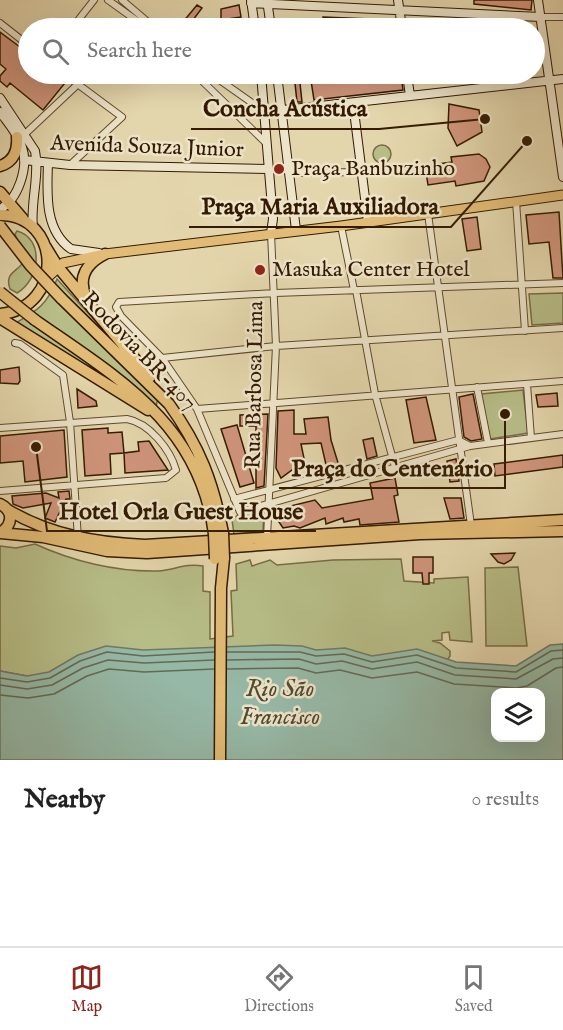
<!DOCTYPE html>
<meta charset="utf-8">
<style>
body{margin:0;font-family:"IM FELL English",serif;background:#f6f6f6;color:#222}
.controls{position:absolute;right:18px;bottom:18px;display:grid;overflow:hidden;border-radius:12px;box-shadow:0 6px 24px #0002}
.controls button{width:54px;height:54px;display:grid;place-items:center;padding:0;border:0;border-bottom:2px solid #e0e0e0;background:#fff;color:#222;font:30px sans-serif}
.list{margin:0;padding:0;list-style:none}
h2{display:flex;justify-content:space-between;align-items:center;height:78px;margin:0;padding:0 24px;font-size:26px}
h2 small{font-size:20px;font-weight:400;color:#767676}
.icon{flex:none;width:33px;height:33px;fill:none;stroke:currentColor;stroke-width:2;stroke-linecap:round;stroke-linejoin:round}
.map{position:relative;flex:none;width:563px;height:760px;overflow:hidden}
.search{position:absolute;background:#fff;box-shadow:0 6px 24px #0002;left:18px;right:18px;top:18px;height:66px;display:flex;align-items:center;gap:15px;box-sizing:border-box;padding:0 21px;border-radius:33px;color:#767676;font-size:22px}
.sheet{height:186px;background:#fff}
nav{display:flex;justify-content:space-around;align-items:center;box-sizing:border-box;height:84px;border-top:2px solid #e0e0e0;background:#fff;font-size:16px;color:#767676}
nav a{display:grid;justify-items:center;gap:3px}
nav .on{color:#8f2418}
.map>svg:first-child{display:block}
.green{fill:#b7bd87;stroke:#766c44;stroke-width:1.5}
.water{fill:#96b9a7;stroke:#6f7a64;stroke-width:1.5;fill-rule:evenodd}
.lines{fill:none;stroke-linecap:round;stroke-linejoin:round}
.shore{stroke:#656a54;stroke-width:1.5}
.building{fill:#d0957b;stroke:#341b00;stroke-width:1.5}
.street-casing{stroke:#604a2b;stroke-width:8}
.secondary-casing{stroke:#341b00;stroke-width:10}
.primary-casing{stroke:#341b00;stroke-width:11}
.highway-casing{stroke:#341b00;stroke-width:13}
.street{stroke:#ede4c9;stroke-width:6}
.secondary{stroke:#ede4c9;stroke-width:8}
.primary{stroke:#e2bb76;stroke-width:9}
.highway{stroke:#e2bb76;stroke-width:10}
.highway-bridge-casing{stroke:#341b00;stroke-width:13;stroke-linecap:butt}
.highway-bridge{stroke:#e2bb76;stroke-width:10}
.poi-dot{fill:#8f2418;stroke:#ede4c9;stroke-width:2}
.labels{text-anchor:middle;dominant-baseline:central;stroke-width:5;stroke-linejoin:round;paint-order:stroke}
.street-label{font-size:22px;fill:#341b00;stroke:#ede4c9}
.poi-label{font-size:22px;fill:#341b00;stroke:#ede4c9;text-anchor:start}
.water-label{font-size:24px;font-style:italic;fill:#514a32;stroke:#ede4c9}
.leader{fill:none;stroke:#341b00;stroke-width:2}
.callout-dot{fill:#341b00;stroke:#ede4c9;stroke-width:2}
.callout-label{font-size:24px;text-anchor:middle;font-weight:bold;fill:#341b00;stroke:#ede4c9;stroke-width:5;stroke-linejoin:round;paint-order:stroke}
</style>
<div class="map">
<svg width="563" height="760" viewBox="0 0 563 760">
<rect width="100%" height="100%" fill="#e4d6ac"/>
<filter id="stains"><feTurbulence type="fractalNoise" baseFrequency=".00333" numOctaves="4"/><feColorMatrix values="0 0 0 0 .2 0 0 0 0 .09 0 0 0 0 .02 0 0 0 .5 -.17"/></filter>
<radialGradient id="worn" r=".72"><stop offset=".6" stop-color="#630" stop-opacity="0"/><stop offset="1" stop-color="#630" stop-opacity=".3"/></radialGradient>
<path class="green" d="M373 154a9 9 0 1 1 18 0a9 9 0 1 1-18 0Z
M17,231C44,238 41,279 17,293L10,289C4,272 18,272 24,261L15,234Z
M57,279L159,391L155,413L14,324C38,310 47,305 57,279Z
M563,293V323L532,325L529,294Z
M523,390L528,433L490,439L481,394Z
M264,509L263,532L234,534L232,520L239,514Z
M35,544C72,561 116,572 158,571C175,570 185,563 203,566V591L210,592V639L233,636L231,591L237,590L236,564L250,560L252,566L270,560L277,565L333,560L401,559L404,581L434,583V579L468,577L472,642L450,640L449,632L442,633V640L432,641L440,643L450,651V656L446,662L27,676L0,671V546L16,548Z
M518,567L527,646H486L485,568Z"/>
<path class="water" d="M563,644V760H0V671L27,676L49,672L78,655L106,646L143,650L275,645L302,646L316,650L345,648L372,656L417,649L456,662L516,666L550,645ZM496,692H540V738H496Z"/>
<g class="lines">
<path class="shore" d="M227,652H300L316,656L344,654L372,662L417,655L456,668L516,672L551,651L563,650
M227,660L299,659L316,664L342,661L372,669L417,662L455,675L516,679L553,659L563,658
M227,669L298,668L316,673L340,670L372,678L417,672L454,684L516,688L527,686L556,668L563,667
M0,678L27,682L50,678L80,661L107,652L143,656L214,652
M0,685L27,689L52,685L83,668L108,660L144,663L214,660
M0,695L28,698L54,694L87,676L109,669L144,672L214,669"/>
</g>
<path class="building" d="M474,0H532L531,10L474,4Z
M197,5L202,8L187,28H178Z
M239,5L241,17L221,20V9Z
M323,17L394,20V28H322Z
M0,32L28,53V74H53L65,83L43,110L10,83L7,87L0,81V76L6,69L0,64Z
M294,74H299L302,102H297Z
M310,74H401L403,90L314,100Z
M470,74H511V78L472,83Z
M449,104L479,110L482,132L457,146L448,128Z
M479,154L486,159L490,167L484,181L456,186L455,181L428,185L425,166L452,162L451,157Z
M559,212L563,278H553L549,242L529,244L526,215Z
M477,217L481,249L467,251L462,219Z
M19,367L20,381L18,384L0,383V370Z
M77,389L96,401L97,406L78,408Z
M557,393L558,406L538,407L536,395Z
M473,394L482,439L471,441L464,437L459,397Z
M426,397L436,440L414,443L406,400Z
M294,410V434H306L304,419L328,417L331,440L339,466L327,469L321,443L301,444L306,468L292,470L281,478L276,468L278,411Z
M268,414L264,486L256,488V426H240V415Z
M237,425L254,483L240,487L221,429Z
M108,428V433L122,432L124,453L110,454L111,474L85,476L82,430Z
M64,430L67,477L25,482L23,461L0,463V436Z
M373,438L377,456L367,459L363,440Z
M149,441L168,470L125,473L124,453L139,451L138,442Z
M563,455V467L495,476L494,464Z
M456,459L459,481L450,482L447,461Z
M395,478L398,495L394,496L399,522L360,525L359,519L344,522L343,518L326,524L325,518L300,528L294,526L283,528L277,519L278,509L315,500L322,508L373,499L370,483Z
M69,491L70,499H66L55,522L45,518L51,503L23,508L13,504L12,496L46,493L59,498L58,492Z
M444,498H461L464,518L450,519Z
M515,553L511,560L504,564L498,562L491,554Z
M413,557H433V573H429V584H423L422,573H413Z"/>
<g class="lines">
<defs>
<path id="street" d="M108,0L147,28
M122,0L155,28
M540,17H563
M0,23L28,45
M72,28L94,0
M64,74L122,117L70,165
M195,74L266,143
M211,74L265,112
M25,134L77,85
M289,173L361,172
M516,201L525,331
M428,214L471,525
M341,226L354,290
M563,283L275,293L119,302L116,307L121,316L162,358L197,409L240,512L470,446L563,434
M356,290L375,394L395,467
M15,343L20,344L63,375L70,422L78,538
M162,358L276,346L563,328
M527,384L531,438
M477,387L488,443
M197,409L563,381
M0,428L127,419C149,423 170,449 176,470L166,478L0,491
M234,499L458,440L470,446
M267,538L276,346L271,233"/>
<path id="secondary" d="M251,0L255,28
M267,0L271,28
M398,0L402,28
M538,0L563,177
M251,3L540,17
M261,74L273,219L271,233
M277,74L296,230
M407,74L410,96
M0,98L35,151C40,175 30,203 33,228
M353,103L368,222
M0,112C8,123 18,134 22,147C29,167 18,200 0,209
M266,112L563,79
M24,160L70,165L268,169
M48,163C47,193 44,230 71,249L99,253"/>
<path id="primary" d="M47,278L63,263L105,254L341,226L563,195"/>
<path id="highway" d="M0,166C14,162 18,150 17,137
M0,192L23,219
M0,215C62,215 65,308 0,314
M45,246L58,267L150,377
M86,297C77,277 87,263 105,254
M61,298L169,404C200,447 213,482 223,533
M0,318L148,410
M35,320C118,378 200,424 214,534
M0,504C14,511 13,525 0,533
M8,510C50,535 97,543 145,545L563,520
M0,533L43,537L107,551L147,553L420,534L563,531
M220,760L221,588L224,558"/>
</defs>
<use href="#street" class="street-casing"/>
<use href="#secondary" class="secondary-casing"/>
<use href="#primary" class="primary-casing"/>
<use href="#highway" class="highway-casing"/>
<use href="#street" class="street"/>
<use href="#secondary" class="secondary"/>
<use href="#primary" class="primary"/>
<use href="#highway" class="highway"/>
<defs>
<path id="highway-bridge" d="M0,226L30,265L61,298
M0,292L35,320
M223,533L224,558
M214,534L215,559"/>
</defs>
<use href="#highway-bridge" class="highway-bridge-casing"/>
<use href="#highway-bridge" class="highway-bridge"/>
</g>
<g class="poi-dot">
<circle cx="279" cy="169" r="6"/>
<circle cx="260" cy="270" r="6"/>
</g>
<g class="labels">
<g class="street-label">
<text transform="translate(147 147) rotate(2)">Avenida Souza Junior</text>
<text transform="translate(139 351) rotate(46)">Rodovia BR-407</text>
<text transform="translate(255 385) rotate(-89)">Rua Barbosa Lima</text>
</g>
<g class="poi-label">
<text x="291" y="169">Praça Banbuzinho</text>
<text x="272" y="270">Masuka Center Hotel</text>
</g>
<g class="water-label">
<text x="280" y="689">Rio São<tspan x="280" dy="28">Francisco</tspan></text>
</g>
</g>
<path class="leader" d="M485 119L379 129H191M527 141L451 227H189M505 414L505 488H279M36 447L47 531H316"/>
<g class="callout-dot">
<circle cx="485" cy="119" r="6"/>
<circle cx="527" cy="141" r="6"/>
<circle cx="505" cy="414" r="6"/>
<circle cx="36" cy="447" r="6"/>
</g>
<g class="callout-label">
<text x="285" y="116">Concha Acústica</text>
<text x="320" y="214">Praça Maria Auxiliadora</text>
<text x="392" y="476">Praça do Centenário</text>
<text x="181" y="519">Hotel Orla Guest House</text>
</g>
<rect width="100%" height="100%" filter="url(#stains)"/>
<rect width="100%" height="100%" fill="url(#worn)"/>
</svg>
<div class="controls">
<button><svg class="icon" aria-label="layers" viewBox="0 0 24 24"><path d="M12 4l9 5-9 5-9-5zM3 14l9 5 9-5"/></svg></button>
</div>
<div class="search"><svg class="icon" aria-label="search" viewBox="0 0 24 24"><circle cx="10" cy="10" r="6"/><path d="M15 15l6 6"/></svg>Search here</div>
</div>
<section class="sheet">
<h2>Nearby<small>0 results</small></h2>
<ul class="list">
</ul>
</section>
<nav>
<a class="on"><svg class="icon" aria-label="map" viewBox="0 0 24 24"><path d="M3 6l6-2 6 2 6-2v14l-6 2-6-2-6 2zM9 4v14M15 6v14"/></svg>Map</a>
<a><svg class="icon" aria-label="directions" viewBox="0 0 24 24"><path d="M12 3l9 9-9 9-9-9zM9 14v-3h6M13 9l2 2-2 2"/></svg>Directions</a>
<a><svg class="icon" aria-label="saved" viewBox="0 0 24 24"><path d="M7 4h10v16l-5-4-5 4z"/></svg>Saved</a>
</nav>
